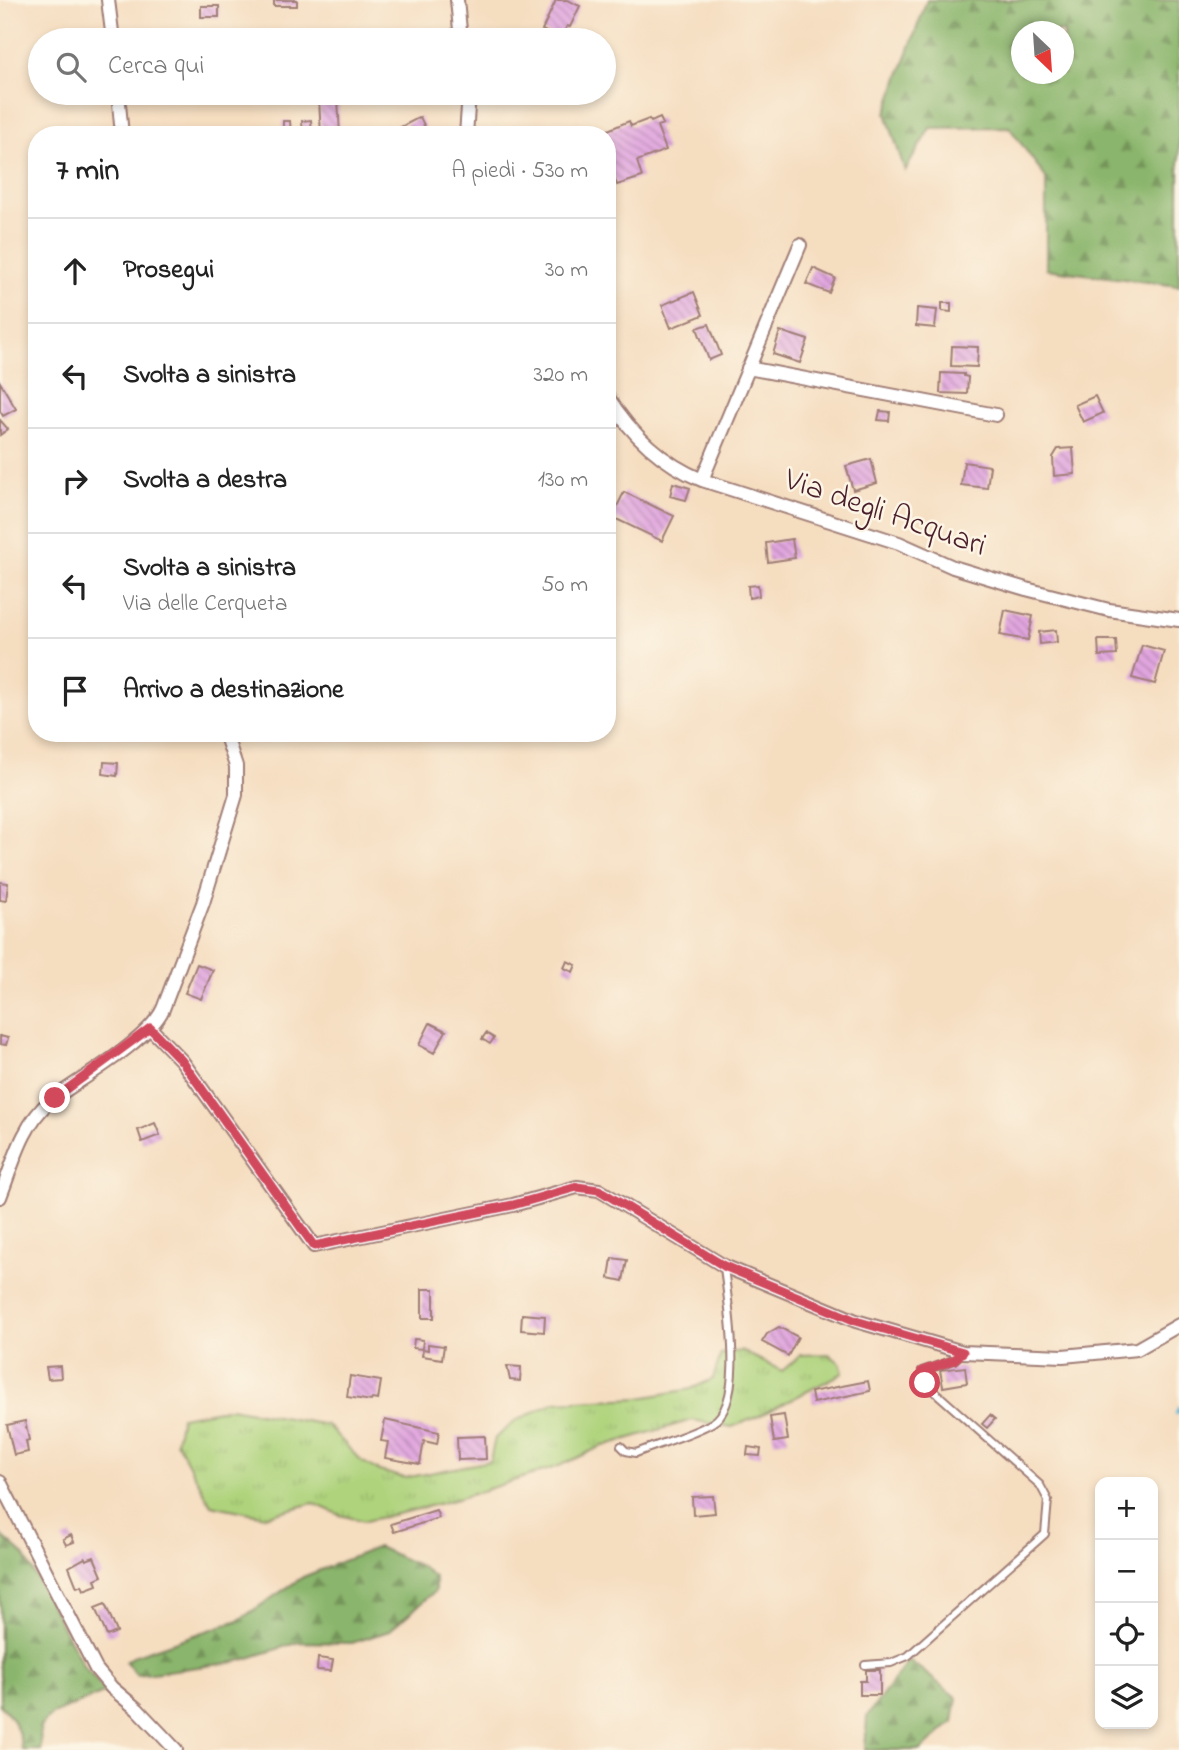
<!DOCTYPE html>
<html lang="it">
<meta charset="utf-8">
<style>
body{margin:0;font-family:"Indie Flower",sans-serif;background:#f2f2f2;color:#222}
.controls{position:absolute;right:21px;bottom:21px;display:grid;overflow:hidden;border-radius:14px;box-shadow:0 4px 10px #0003}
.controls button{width:63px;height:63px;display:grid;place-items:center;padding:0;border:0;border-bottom:2px solid #e0e0e0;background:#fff;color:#222;font:35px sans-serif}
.compass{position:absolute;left:1011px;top:21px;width:63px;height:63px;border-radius:50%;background:#fff;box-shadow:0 4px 10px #0003;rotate:155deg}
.stop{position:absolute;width:21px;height:21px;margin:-16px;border:5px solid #d1495b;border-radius:50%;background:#fff}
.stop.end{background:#d1495b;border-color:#fff;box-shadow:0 2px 7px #0008}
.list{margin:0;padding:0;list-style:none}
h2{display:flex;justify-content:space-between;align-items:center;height:91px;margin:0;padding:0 28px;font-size:30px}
h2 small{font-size:23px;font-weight:400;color:#767676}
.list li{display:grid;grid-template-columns:46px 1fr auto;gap:21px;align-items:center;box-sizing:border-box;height:105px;padding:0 28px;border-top:2px solid #e0e0e0}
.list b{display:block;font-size:26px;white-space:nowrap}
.list p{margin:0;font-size:23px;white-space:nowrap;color:#767676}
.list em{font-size:23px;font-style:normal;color:#767676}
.icon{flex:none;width:38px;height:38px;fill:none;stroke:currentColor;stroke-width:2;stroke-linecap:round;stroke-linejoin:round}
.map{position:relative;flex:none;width:1179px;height:1750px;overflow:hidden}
.search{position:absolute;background:#fff;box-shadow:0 4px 10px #0003;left:28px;top:28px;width:588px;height:77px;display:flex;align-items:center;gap:18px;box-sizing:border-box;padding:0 24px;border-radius:38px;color:#767676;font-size:26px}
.panel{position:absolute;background:#fff;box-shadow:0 4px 10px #0003;left:28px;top:126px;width:588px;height:616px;border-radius:28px}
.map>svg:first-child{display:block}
.grass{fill:url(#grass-tufts);stroke:#7c7954;stroke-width:2}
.forest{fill:url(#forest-firs);stroke:#6a6a4c;stroke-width:2;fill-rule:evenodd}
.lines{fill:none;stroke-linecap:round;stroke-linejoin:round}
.stream{stroke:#5abbd8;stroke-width:4.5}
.building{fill:url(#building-back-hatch)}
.lane-casing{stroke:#a07e76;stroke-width:10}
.street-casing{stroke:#a07e76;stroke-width:16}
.lane{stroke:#fff;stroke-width:6}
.street{stroke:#fff;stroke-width:12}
.route{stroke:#d1495b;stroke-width:9}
.labels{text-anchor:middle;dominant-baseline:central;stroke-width:5;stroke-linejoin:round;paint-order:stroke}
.street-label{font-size:32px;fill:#4a1f2b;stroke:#fcf5e5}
</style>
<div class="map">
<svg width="1179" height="1750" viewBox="0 0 1179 1750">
<defs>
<pattern id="grass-tufts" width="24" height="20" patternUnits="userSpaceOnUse" patternTransform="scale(1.75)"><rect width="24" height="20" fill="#aed37c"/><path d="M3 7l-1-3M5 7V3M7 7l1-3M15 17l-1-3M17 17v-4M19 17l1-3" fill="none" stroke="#97b56b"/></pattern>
<pattern id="forest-firs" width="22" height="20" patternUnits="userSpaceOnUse" patternTransform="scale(1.75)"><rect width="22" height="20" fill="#8ab56c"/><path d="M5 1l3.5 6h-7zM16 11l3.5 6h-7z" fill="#739359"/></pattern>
<pattern id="building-back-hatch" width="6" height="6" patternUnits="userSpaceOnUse" patternTransform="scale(1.75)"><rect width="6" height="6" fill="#e1a6df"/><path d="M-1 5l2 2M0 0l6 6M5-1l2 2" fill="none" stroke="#b887b5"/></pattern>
</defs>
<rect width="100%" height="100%" fill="#fcf5e5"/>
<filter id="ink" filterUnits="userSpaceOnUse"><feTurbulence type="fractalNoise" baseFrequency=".0143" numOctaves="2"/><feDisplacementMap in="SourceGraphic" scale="14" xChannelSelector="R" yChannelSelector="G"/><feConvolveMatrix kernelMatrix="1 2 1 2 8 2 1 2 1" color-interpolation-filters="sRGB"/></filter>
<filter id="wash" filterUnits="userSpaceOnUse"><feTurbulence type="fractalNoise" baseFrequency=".00686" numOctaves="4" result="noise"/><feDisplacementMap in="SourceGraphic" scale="28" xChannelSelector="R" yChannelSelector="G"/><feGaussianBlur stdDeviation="1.57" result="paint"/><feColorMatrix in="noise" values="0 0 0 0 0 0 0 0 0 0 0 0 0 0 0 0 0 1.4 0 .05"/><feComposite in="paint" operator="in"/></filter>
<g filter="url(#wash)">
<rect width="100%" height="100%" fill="#f5ddc0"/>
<path class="grass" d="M742,1351L782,1371L801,1355L829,1354L840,1363L843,1373L759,1416L732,1427L692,1420L600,1447L559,1466L457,1499L410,1511L365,1521L340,1515L313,1503L265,1516L211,1505L176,1441L181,1417L230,1408L327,1425L360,1460L379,1471L405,1478L490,1461L495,1438L517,1420L555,1402L640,1398L691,1389L713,1379L721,1354Z"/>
<path class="forest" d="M927,0H1179V286L1046,269V178L1009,127L930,128L905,171L886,113ZM1021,32H1064V74H1021Z
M0,1534L24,1555L83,1665L106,1692L52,1714L40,1727L41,1750H22C20,1732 14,1717 0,1705Z
M378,1547L422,1567L435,1578V1591L389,1631L352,1643L299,1642L236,1662L137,1675L126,1662L136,1655L239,1620L303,1577Z
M909,1660L957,1698L953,1722L921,1750H865L867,1716Z"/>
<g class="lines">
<path class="stream" d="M1177,1413L1179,1409"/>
</g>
<g id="blocks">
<path class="building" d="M274,0H297V6H274Z
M556,0H567L580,6L570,27L567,26L561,39L542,30Z
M201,6H219V17H201Z
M338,99L340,135H321L319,100Z
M420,117L429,135H395L393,131Z
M660,118L663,124L657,126L666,150L637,161L642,177L617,185L611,170L607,171V135H596L629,121L631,126L649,119L651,122Z
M311,120L312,135H303L302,121Z
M283,121H290L291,135H283Z
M813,268L835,278L829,293L806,284Z
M694,292L703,315L671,328L662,305Z
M942,303H951V312L942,311Z
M917,308L937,310L935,328L916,326Z
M709,324L721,355L709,360L697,328Z
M780,331L808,340L800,363L773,354Z
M952,346L978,347L977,367L951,366Z
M941,373L964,374V376L968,377L967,394L940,393Z
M0,382L16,409L3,416L0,411Z
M1095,396L1103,413L1083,422L1075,405Z
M880,411L890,412L889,421L878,420Z
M0,420L8,429L0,435Z
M1073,448L1075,474L1054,476L1053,457L1058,449Z
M871,459L877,483L853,490L846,466Z
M964,462L990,466L987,488L961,485Z
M673,483L690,488L686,500L670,496Z
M624,492L674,516L662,541L612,517Z
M792,539L795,558L768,562L766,543Z
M758,585L759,596L749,598L748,586Z
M1005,610L1033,616L1028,640L1000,635Z
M1056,630L1057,642L1040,644L1039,632Z
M1098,640H1116L1117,655L1099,656Z
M1142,645L1164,651L1155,684L1132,678Z
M104,762L118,763L117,776L103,774Z
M0,882L8,883L6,901L0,900Z
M567,961L576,965L573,972L564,968Z
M197,964L213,970L201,999L185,993Z
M430,1023L446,1031L434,1053L419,1045Z
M486,1033L494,1038L490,1044L482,1039Z
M0,1036L8,1038L6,1045L0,1044Z
M155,1123L160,1135L142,1142L138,1130Z
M612,1258L627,1260L623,1281L609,1278Z
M422,1289H434V1318H422Z
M522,1314L545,1316L544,1332L521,1330Z
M779,1327L798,1337L788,1356L762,1342L767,1334Z
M414,1339L423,1340L422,1349L413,1348Z
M428,1344L444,1346L442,1359L422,1356L423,1349L428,1350Z
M60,1366L61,1378L48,1379L46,1367Z
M507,1366L521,1367L520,1381L510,1380Z
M965,1367L967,1383L943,1387L940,1370Z
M350,1376L381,1381L378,1400L372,1399L371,1401L347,1397Z
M868,1381L870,1391L813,1403L811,1392Z
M784,1415L788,1440L774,1442L770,1417Z
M990,1415L995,1419L987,1428L982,1424Z
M385,1420L439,1432L437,1444L424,1441L420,1464L385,1458L388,1442L381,1441Z
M25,1421L29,1440L26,1441L28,1452L14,1455L7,1425Z
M485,1436L486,1459L458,1460L457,1437Z
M748,1447L761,1449L760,1456L747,1455Z
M713,1496L715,1513L693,1515L692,1497Z
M436,1510L439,1518L394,1532L391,1524Z
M71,1535L74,1542L66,1545L63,1539Z
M94,1557L102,1576L95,1579L97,1585L84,1590L82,1585L77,1587L69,1567L85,1558L86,1560Z
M105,1604L117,1632L107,1636L95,1608Z
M318,1658L333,1660L331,1671L317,1670Z
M866,1670H880V1695H860V1681H866Z"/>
</g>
</g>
<g filter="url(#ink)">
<use href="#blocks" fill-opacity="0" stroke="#a07e76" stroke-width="2"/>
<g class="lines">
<defs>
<path id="lane" d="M621,1446L626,1451L636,1453C658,1444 691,1435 712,1423C747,1403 727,1301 724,1266
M865,1665L891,1663L908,1656L1045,1534L1048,1500L1040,1485L925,1383L922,1371L954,1360L963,1352"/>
<path id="street" d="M108,0L113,40
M457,0L461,40
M118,93L122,135
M466,135L469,93
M748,368L996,415
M607,396C630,433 661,463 702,480L899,543L953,567L1026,589L1109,610L1179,620
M702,480L800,245
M150,1028L182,1061L314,1246L513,1205L577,1187L599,1190L724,1266L856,1321L963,1352L1063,1356L1137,1349L1179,1325
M0,1197C13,1164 22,1125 50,1101C80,1079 148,1041 163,1009L203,903L236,795V766L225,733
M0,1482L96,1669L112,1688L137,1709L176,1750"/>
</defs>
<use href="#lane" class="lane-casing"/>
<use href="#street" class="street-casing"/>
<use href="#lane" class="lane"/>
<use href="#street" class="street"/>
</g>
</g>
<g class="lines" filter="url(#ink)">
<path class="route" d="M55,1098L150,1028L182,1061L314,1246L513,1205L577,1187L599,1190L724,1266L856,1321L963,1352L954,1360L922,1371L925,1383"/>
</g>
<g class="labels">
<g class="street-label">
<text transform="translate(885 514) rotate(19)">Via degli Acquari</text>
</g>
</g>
</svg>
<div class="controls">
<button>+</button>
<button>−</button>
<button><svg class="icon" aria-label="locate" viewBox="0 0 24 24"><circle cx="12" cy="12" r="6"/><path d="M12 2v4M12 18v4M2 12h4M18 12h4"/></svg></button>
<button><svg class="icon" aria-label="layers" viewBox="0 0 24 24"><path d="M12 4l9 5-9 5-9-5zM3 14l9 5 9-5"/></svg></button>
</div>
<svg class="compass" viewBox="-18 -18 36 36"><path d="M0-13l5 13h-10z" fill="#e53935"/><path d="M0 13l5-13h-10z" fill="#767676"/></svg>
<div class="stop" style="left:925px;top:1383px"></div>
<div class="stop end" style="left:55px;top:1098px"></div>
<div class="search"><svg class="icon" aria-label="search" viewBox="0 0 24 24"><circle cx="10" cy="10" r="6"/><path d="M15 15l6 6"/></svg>Cerca qui</div>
<section class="panel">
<h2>7 min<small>A piedi · 530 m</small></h2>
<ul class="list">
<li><svg class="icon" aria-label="ahead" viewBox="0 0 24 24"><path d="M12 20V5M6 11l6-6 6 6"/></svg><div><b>Prosegui</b></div><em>30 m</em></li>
<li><svg class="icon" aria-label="left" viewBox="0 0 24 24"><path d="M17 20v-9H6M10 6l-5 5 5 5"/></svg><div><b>Svolta a sinistra</b></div><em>320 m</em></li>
<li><svg class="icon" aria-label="right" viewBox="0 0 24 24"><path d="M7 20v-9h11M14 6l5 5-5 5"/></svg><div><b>Svolta a destra</b></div><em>130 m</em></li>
<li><svg class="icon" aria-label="left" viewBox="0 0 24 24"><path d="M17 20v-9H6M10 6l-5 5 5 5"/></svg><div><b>Svolta a sinistra</b><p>Via delle Cerqueta</p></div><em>50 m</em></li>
<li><svg class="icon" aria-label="arrive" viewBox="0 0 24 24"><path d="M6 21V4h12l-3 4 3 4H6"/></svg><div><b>Arrivo a destinazione</b></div></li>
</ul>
</section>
</div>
